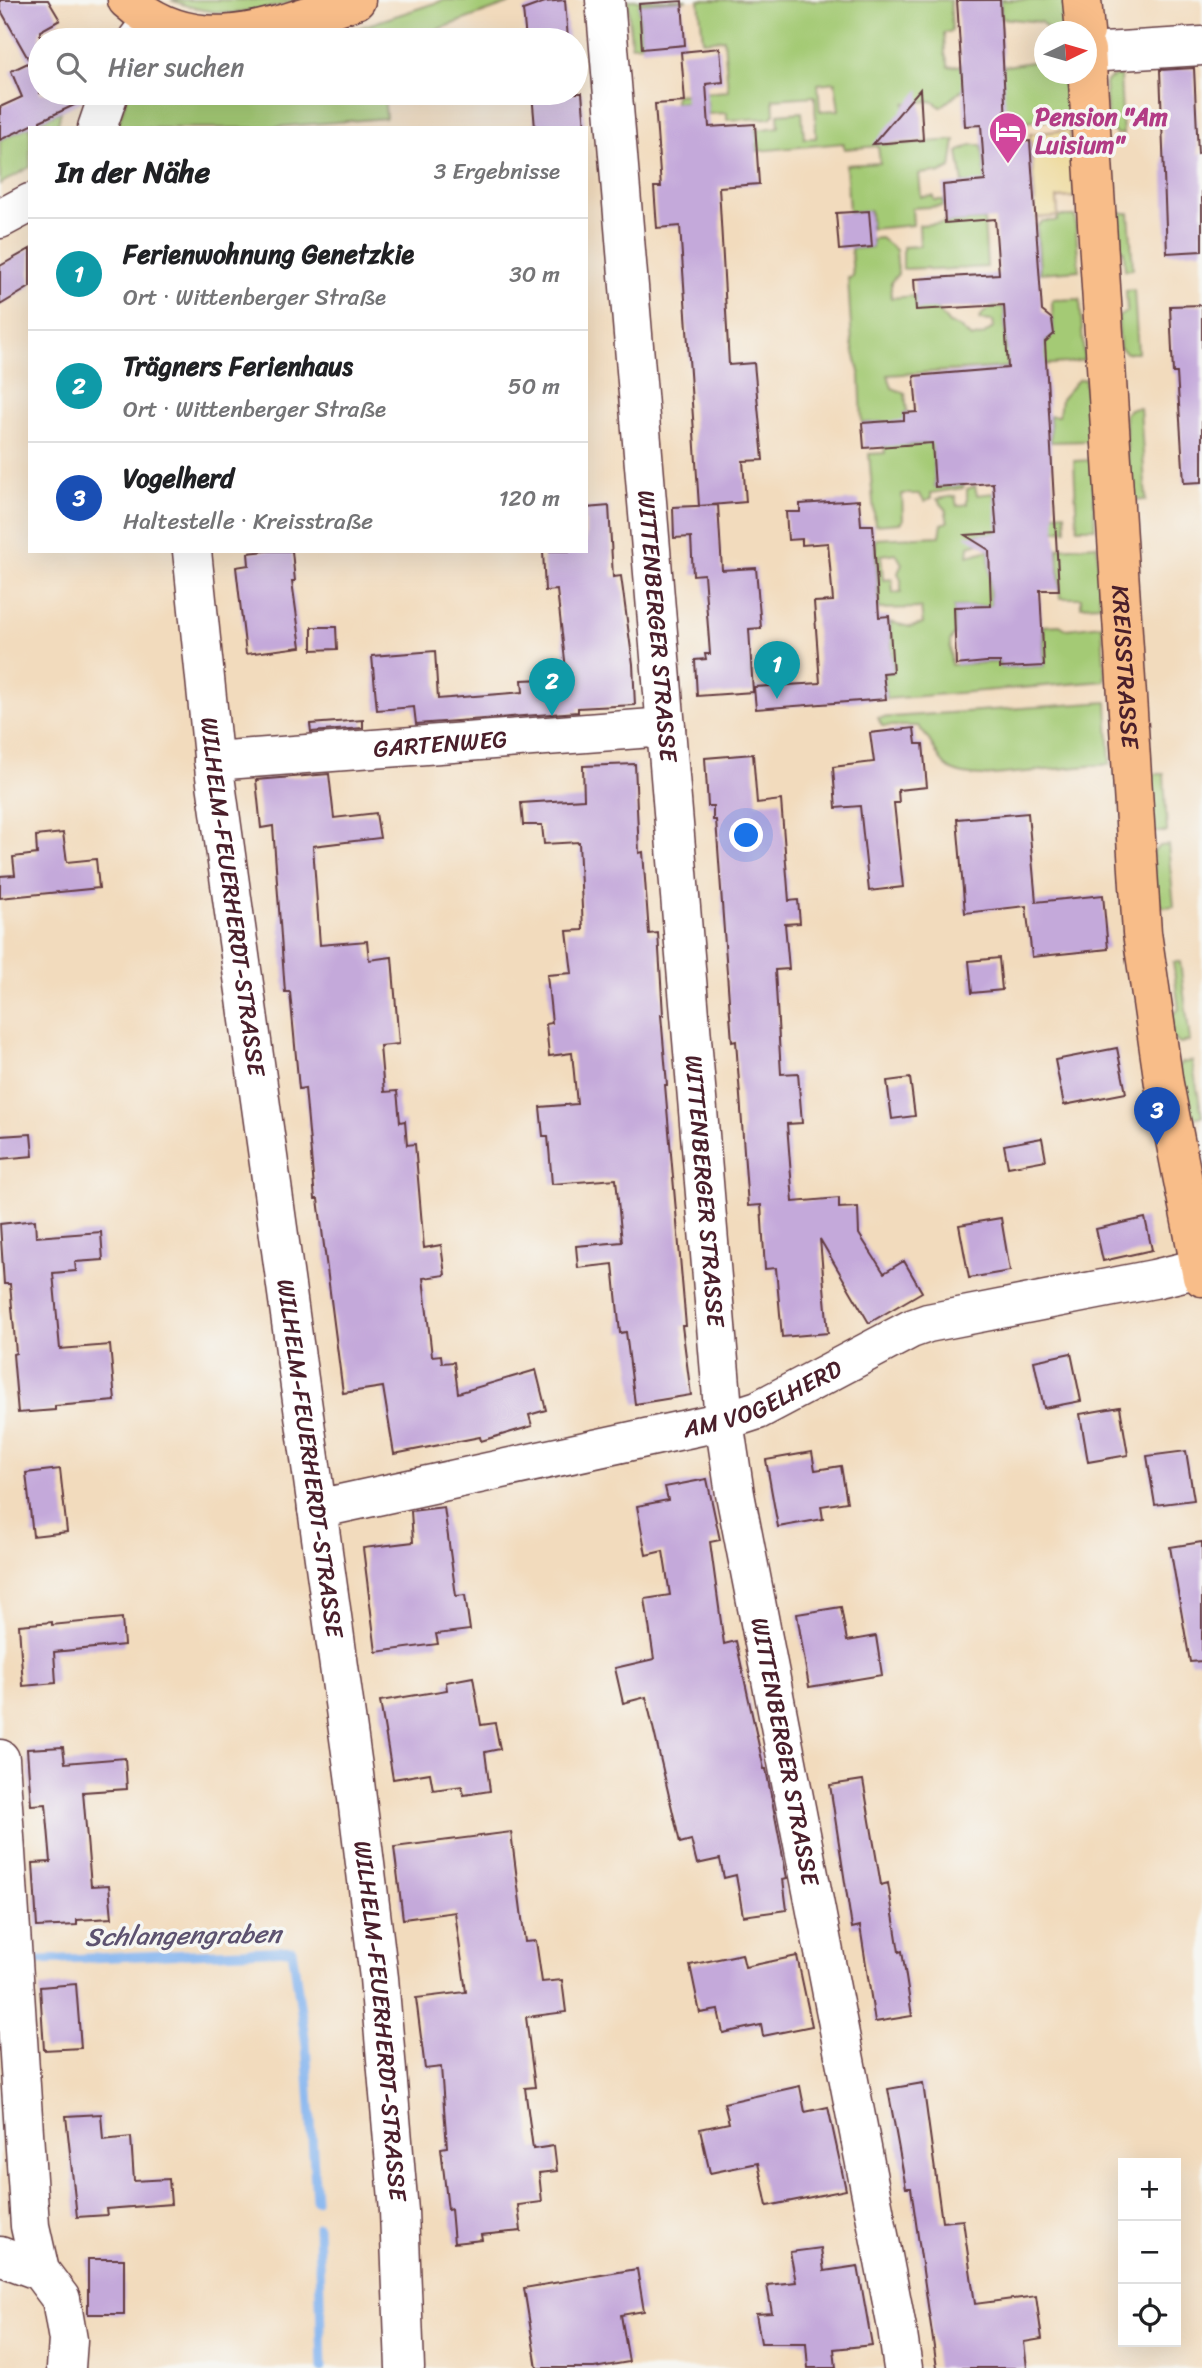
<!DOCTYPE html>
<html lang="de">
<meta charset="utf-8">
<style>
body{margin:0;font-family:Sriracha,sans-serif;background:#f2f2f2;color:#202124}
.controls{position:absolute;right:21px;bottom:21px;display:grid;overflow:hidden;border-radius:0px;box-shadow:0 7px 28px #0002}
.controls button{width:63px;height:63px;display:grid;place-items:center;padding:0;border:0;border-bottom:2px solid #e0e0e0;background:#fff;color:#202124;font:35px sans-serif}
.compass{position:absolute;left:1034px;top:21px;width:63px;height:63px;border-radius:50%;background:#fff;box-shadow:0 7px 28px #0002;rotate:85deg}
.you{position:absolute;left:747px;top:836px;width:24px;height:24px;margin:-18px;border:5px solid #fff;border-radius:50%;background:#1a73e8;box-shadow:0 0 0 10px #1a73e833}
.badge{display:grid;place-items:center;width:46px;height:46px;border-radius:50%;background:#1f6fb2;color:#fff;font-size:23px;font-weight:700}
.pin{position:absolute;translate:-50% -58px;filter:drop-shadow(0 2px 4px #0008)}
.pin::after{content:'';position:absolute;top:37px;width:24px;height:21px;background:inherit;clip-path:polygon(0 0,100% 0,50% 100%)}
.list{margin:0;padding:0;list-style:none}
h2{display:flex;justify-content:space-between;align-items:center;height:91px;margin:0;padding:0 28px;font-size:30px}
h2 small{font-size:23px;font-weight:400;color:#757577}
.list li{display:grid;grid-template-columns:46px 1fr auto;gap:21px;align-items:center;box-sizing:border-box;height:112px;padding:0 28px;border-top:2px solid #e0e0e0}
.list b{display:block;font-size:26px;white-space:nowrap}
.list p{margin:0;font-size:23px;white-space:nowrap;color:#757577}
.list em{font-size:23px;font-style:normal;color:#757577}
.icon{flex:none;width:38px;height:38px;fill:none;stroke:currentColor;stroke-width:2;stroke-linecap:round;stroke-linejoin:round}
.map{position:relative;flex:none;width:1202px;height:2368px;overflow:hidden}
.search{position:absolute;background:#fff;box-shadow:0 7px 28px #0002;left:28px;top:28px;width:560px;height:77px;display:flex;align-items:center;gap:18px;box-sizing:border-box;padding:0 24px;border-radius:38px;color:#757577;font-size:26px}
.panel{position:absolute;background:#fff;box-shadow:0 7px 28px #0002;left:28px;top:126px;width:560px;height:427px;border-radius:0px}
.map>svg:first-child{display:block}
.green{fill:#a4ca75;stroke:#777450;stroke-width:2;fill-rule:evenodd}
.sand{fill:#eeda9e;stroke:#9c7c64;stroke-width:2}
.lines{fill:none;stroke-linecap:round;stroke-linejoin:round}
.stream{stroke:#83b4ef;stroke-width:9}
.building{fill:#c4a9da}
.minor-casing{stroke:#633b41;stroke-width:41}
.major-casing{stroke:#633b41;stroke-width:41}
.minor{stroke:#fff;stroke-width:38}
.major{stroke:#f8bd89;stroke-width:38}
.labels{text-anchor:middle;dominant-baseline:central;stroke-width:7;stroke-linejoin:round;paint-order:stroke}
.hotel-label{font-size:24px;font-weight:bold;fill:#b23c85;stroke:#f6f6f2;text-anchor:start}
.street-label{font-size:24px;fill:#4a1f2b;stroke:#f6f6f2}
.water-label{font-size:26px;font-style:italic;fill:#5e5370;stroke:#f6f6f2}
</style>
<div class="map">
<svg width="1202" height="2368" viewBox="0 0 1202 2368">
<rect width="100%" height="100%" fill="#f6f6f2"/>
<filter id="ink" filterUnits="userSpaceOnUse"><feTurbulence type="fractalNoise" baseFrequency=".0143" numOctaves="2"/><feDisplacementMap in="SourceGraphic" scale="14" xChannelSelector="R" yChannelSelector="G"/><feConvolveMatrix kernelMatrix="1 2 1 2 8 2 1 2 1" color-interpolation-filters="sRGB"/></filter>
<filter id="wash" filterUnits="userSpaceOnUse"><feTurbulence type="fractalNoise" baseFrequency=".00686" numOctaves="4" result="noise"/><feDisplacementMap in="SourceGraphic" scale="28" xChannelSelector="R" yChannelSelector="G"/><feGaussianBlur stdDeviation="1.57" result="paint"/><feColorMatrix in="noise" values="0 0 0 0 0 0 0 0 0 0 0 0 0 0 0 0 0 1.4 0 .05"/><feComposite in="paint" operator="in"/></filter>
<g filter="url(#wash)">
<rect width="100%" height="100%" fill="#f2dbbd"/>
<path class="green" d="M171,0H302C250,13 222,21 171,0Z
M444,0H519L408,40H322Z
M628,0H687L639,4L642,44L631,45Z
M699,0H950L952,31L944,33L945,54L949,67L982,63L994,68L1044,60V74H1067L1070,117L1006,124L963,89L941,107L932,101L905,103L906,118L885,143L886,145L955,140L951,168L938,174L936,172L919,174L921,197L933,196L934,200H943L944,206L912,208L913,225L871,229L870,211L849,212L846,165L880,163L878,146L845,149L843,143L757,151L755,130L779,127L778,114L802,112L804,138H816L815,96L773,99L774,114L770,118L727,120V113L708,114L707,100L675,103V95L728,91L724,39L703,41ZM835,82L839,110L820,111L818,84Z
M1000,0H1065L1068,27C1057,34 1048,31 1041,22L1001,18Z
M1120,75L1123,134H1116L1108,126L1105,83L1111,78Z
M128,93H384L386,118L263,128H117Z
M61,111L57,128H30V167L0,184V140Z
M971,145H982L986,185L963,183L958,152Z
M1117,213H1129L1133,269L1125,270L1124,251L1113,246L1112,220Z
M1058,216H1075L1079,270L1040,273L1037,226L1043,221H1057Z
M984,220L987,267L933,270L926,268L903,269V247L920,246L919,225Z
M881,238L896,250L898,274L891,282V298L915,296L936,308L949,324L959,327L971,338L983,335L994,327L993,321L979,320C984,308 993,307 1004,308L1007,350L1045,347V342L1053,334L1052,300L1080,299L1084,360L1067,363L888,375L892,388L905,393L907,412L904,413L906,445L922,444L969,412L933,449L935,487L964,485L963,488L931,493V498L925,502L919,494H902L903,520L900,523L875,525L869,454L885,453L882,422L862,423L860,376L852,344L848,278L853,277L851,249L872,247V239Z
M1134,290L1138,353H1127L1120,348L1118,317L1127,312L1126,291Z
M1085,379L1089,441L1051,442L1050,416H1059L1061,399L1078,380Z
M1140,408L1146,500H1135L1129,495L1125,414L1130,409Z
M1092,460L1095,528H1077L1074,461Z
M975,486L977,495L994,493L995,501L1012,518L1065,513L1066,530L977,534L978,543L969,546L968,556L989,550L991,606L954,607L955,633L950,641L951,665L1000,662V668L1044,666L1043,626L1060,625L1066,629L1102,625L1105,681L886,699L883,673L893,672L890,622L910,627L923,624L921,608L879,609L875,539L940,536L942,524L948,522L945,508L937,499L955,496L957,506L967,504V489ZM896,553L902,564L898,573L901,580V592L893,593L892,579L883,580L881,555Z
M1097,545L1100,605L1081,606V598H1060L1058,548Z
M1107,702L1110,764L983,776C932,774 946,756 918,726H882L878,718Z
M1155,774H1164L1167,832H1156L1150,828L1148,779Z
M1168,845L1174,906L1164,907L1156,900L1153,852L1160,846Z
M1173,962H1180L1190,1041L1180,1043L1172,1038L1171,1016L1179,1009Z
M1192,1061L1202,1116L1193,1118L1186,1115L1178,1069L1182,1063Z"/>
<path class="sand" d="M1069,130L1075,197L1057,198L1058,216L1024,219L1035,201L1030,134Z"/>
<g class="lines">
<path class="stream" d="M37,1960L292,1950L306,2044L316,2200
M318,2227L322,2368"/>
</g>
<g id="blocks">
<path class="building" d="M0,0H48L60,20L40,31V93H86L83,101L40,121V128H36L34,124L0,140V107L22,97L11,71L30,62L0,9Z
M565,0L568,40H526L523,10L545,2Z
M957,0H1000L1007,143L1030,141L1042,311L1052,319L1054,334L1045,342L1059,590H1040L1044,666L1000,668V662H986L956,665L954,607L991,606L989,550L965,535L997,533L993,483L935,487L932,443L864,448L862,423L904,420V413L917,412L914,376L1008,368L1004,305L916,310L914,279L999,274L995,219L945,223L943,185L985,181L981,125L965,126Z
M682,1L685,45L642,49L639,4Z
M720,48L723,82L706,84L709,127L755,124L759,184L719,187L729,365L754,363L763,460L743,461L746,502L699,506L680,226L657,228L654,187H661L655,104L685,102L681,52Z
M1194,68L1198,154L1202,153V251L1167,253L1160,70Z
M920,89L923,140L873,144Z
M532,93H582L585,128H535Z
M869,211L872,247L839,250L836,213Z
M30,249V287L0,305V266Z
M1202,305V482L1184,483L1177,373H1173L1170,306Z
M859,500L861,525H873L879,617L889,616L893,672L883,673L886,699L756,709L754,687L820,683L814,602L833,601L828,543L802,545V539L788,540L786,512H800V504Z
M718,505L722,570L756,568L761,628L749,629L753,692L697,696L695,660L706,659L705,654H710L704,574L693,575L691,537L674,538L673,507Z
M609,506L613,577L621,576L633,664L635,705L578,708V712L416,724L414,707L377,710L372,656L435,651L438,699L523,692L522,680L567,678L557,590L545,591L543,551H586V508Z
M266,551H292L295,581H292L301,647L246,654L236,567L249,565L248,553Z
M312,627H336L337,649L312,650Z
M363,720V728L311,732L310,724Z
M914,728L916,744H923L927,787L898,790L899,803H894L903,887L869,891L860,806L836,808L833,767L874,762L870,733Z
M753,754L757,803L781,800L789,901L798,900L800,923L785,924L789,969L775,970L781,1074L798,1073L802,1123L787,1124L793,1202L839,1198V1208L858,1207L859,1234L884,1273L904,1261L922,1292L869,1323L820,1239L828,1333L782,1337L776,1268L765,1269L761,1205L748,1206L736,1041L732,1042L716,820H713V806H708L705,758Z
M635,764L639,853L643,852L649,934L658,933L663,1015H661L667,1085H665L686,1326H682L691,1395L635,1404L626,1332L620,1333L613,1264L578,1268L576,1246L622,1242L616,1179L552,1184L548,1136H543L540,1107L577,1104L572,1053L549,1056L546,1024L552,1023L547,975L572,973L567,931L583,930L579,842L544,844L542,825H523L521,803L584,799L583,766Z
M329,774L334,818L376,813L380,838L313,846L320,945L367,941L369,960L392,957L399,1044L380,1046L384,1092L397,1091L400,1122L405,1121L407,1145L415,1144L424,1248L441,1245L445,1275L423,1278L432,1356L441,1355L442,1363L454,1362L458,1393L536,1370L546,1410L529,1415L532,1426L481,1441L480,1437L394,1454L383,1387L343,1393L318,1199H315L305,1088L299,1089L290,992H285L273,826L261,828L256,780Z
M1028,813L1036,902L1103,895L1108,949L1032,957L1026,906L965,913L957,819Z
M63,833L67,862L96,859L99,888L0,898V876L15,875L13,857L37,854L36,836Z
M999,958L1002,990L972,993L969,961Z
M1117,1048L1126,1093L1064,1105L1055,1060Z
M910,1078L915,1116L892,1119L887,1081Z
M31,1134L33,1156L0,1159V1136Z
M1042,1138L1046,1160L1008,1167L1004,1145Z
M1001,1218L1010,1271L969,1278L959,1225Z
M1145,1218L1152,1250L1103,1261L1096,1229Z
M35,1220L36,1237L101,1232L103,1260L75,1262L76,1271L53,1273L60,1349L110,1345L115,1401L55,1406V1410L18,1413L13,1354L16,1353L10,1284H4L0,1224Z
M1071,1353L1081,1401L1044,1408L1034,1361Z
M1120,1407L1128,1455L1088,1462L1080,1414Z
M1186,1451L1194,1500L1155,1505L1147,1456Z
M812,1452L815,1470L841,1466L847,1502L821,1506L823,1519L778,1527L766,1460Z
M60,1469L67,1532L33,1536L26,1473Z
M707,1479L720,1540L710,1542L724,1644L736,1641L764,1769H766L787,1878L783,1879L787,1910L743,1916L736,1875L724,1878L720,1859L697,1864L691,1840L680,1843L646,1697L623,1703L615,1668L654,1659L645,1599L670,1595L663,1551L646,1555L637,1506L668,1500L665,1487Z
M444,1507L456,1596L465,1595L470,1630L436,1634L438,1644L376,1652L363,1548L413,1542L411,1511Z
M1202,1542V1661L1190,1662L1170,1547Z
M841,1607L847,1641L876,1636L882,1675L809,1687L797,1614Z
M122,1618L124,1645L54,1652L56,1683L23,1686L19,1625L52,1622V1625Z
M473,1677L481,1725L495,1723L500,1749L485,1752L490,1791L464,1795L462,1786L433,1790L430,1773L393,1779L380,1701L447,1690L446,1682Z
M63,1747L65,1763L125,1758L127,1789L83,1792L91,1886L109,1885L112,1918L77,1920V1925L37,1927L33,1863L51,1862L46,1804L31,1805L27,1749Z
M863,1780L881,1885L888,1883L899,1952L902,1951L912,2016L875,2022L860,1926L852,1928L830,1785Z
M511,1832L525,1942L536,1941L542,1982L562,1980L566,2012L526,2017L535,2087L525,2088L533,2149L554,2146L557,2171L539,2173L542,2202L518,2205L521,2231L481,2235L482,2240L454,2243L451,2209L448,2210L441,2148L447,2147L441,2067L425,2069L416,1998L466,1992L455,1912L403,1919L394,1847Z
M742,1954L745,1967L797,1956L812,2026L763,2036L761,2025L723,2033L718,2010L700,2013L690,1965Z
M76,1984L81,2048L44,2050L40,1987Z
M923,2083L942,2222L963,2220L975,2304L1036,2296L1042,2339L1024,2342L1027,2368H937L911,2188H906L888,2089Z
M800,2086L805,2112L828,2107L846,2190L767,2206L758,2163L710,2173L700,2129L729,2123L724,2103Z
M101,2114L103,2140L131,2137L134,2181L169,2179L171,2204L106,2209L107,2215L77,2217L66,2116Z
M821,2248L824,2271L858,2266L872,2345L834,2349L836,2368H808L806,2343H761L756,2314L772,2313L767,2285L796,2282L790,2252Z
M88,2259H124V2314H88Z
M637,2269L644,2311L621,2315L629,2362L594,2368H537L524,2288Z"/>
</g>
</g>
<g filter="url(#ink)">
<use href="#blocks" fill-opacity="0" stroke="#633b41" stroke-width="2"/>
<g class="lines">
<defs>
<g id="minor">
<path id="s1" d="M605,0L724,1421L735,1494L897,2328L903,2368"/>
<path d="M137,40L153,19"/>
<path d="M1087,53L1202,46"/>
<path d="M97,128L109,93"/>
<path d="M0,219L30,203"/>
<path id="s2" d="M192,551L215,776L354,1774L379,1978L399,2211L405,2368"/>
<path id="s3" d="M213,761L666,727"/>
<path id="s4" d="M317,1509L724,1421L758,1410L911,1329L928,1323L1154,1279L1200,1268"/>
<path d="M0,1759L30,2226L40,2271L61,2299L68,2340L66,2368"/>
<path d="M0,2256L40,2271"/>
</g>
<g id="major">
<path d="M127,0C198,64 277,25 356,0"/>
<path d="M1082,0L1085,32"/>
<path id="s5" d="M1086,50L1142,933L1164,1084L1202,1277"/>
</g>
</defs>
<use href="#minor" class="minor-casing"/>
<use href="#major" class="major-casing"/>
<use href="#minor" class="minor"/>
<use href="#major" class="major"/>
</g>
</g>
<defs>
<symbol id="hotel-pin" viewBox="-11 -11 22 30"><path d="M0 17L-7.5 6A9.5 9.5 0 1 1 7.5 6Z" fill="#d1479c" stroke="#f6f6f2"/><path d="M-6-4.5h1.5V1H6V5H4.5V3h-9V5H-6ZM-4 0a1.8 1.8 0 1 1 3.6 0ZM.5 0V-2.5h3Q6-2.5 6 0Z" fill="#fff"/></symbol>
</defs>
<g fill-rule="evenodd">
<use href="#hotel-pin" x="986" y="109" width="44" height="60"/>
</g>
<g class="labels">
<g class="hotel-label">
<text x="1035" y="117">Pension "Am<tspan x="1035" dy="28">Luisium"</tspan></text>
</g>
<g class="street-label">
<text stroke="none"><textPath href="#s1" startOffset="628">WITTENBERGER STRASSE</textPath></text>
<text stroke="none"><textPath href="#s5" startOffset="618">KREISSTRASSE</textPath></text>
<text stroke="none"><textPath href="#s3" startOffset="228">GARTENWEG</textPath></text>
<text stroke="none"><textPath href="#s2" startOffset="348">WILHELM-FEUERHERDT-STRASSE</textPath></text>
<text stroke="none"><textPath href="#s1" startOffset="1195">WITTENBERGER STRASSE</textPath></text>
<text stroke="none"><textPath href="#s4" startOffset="460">AM VOGELHERD</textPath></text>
<text stroke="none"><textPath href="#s2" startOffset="915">WILHELM-FEUERHERDT-STRASSE</textPath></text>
<text stroke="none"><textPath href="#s1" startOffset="1762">WITTENBERGER STRASSE</textPath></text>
<text stroke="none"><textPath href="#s2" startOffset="1482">WILHELM-FEUERHERDT-STRASSE</textPath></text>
</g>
<g class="water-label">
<text transform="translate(183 1935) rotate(-1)">Schlangengraben</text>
</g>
</g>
</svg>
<div class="controls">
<button>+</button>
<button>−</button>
<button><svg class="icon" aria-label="locate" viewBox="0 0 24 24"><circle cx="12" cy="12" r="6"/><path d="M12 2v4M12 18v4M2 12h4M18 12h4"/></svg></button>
</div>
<svg class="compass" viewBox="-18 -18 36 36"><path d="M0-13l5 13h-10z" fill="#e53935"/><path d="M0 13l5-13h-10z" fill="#757577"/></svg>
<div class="you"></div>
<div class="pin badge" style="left:777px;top:699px;background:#0f9aa8">1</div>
<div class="pin badge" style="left:552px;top:716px;background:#0f9aa8">2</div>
<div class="pin badge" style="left:1157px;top:1145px;background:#1a4fb4">3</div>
<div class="search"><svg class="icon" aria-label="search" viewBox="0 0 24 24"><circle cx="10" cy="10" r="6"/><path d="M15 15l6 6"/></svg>Hier suchen</div>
<section class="panel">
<h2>In der Nähe<small>3 Ergebnisse</small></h2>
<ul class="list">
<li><span class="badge" style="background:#0f9aa8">1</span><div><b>Ferienwohnung Genetzkie</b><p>Ort · Wittenberger Straße</p></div><em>30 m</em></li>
<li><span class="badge" style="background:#0f9aa8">2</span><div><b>Trägners Ferienhaus</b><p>Ort · Wittenberger Straße</p></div><em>50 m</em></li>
<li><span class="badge" style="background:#1a4fb4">3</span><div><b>Vogelherd</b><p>Haltestelle · Kreisstraße</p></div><em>120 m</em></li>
</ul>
</section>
</div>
